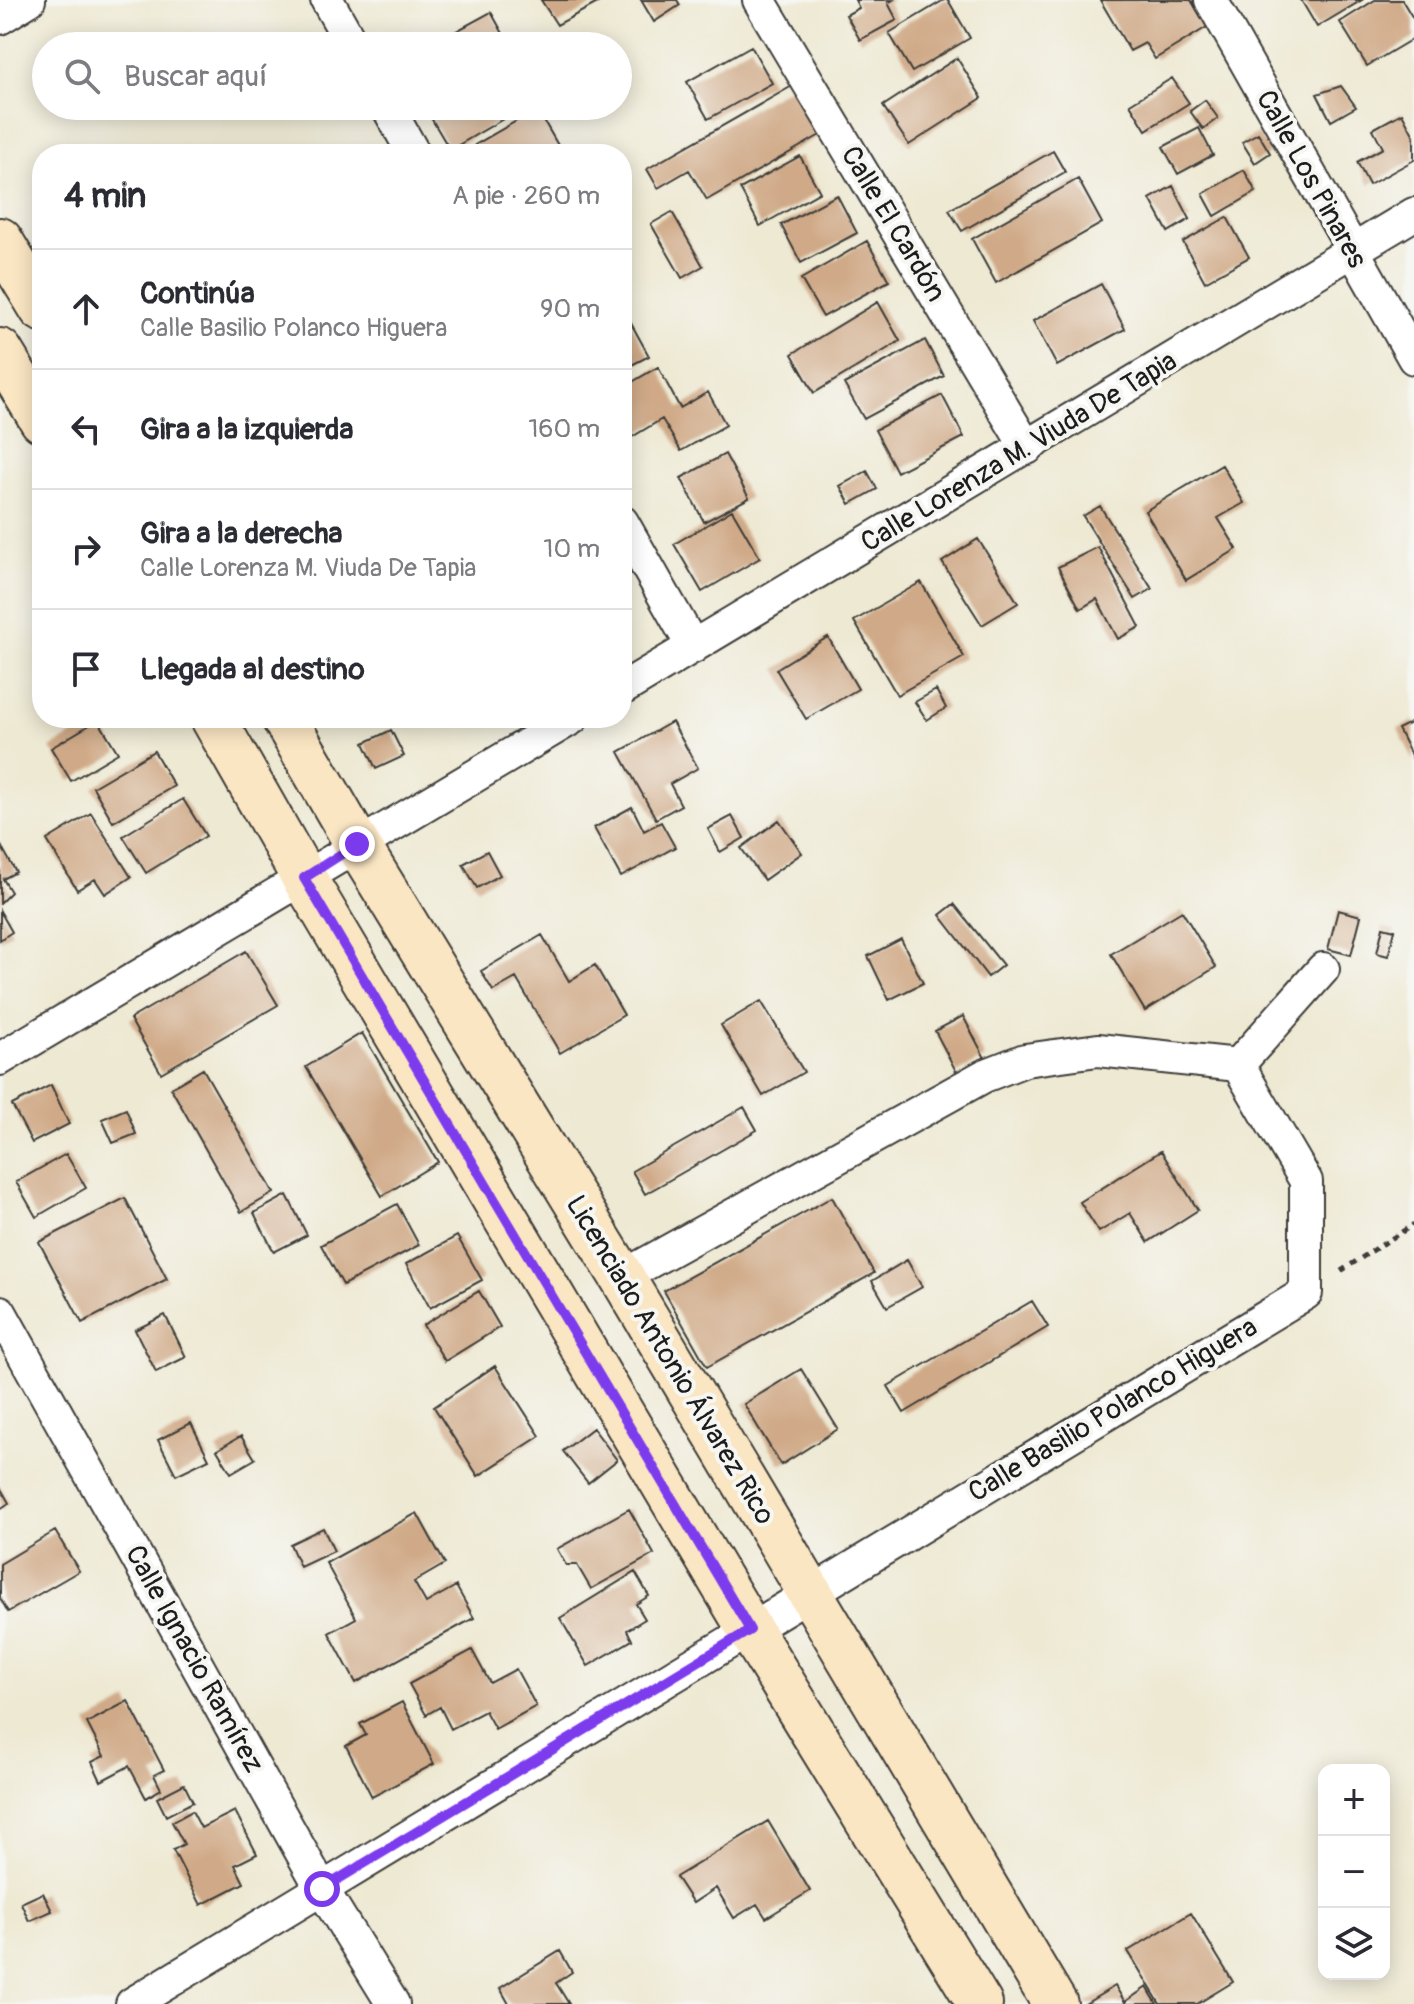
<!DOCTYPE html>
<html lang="es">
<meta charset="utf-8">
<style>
body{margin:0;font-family:Pangolin,sans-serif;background:#f7f7f7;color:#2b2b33}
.controls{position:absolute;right:24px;bottom:24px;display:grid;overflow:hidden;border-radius:16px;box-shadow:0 4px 20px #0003}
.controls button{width:72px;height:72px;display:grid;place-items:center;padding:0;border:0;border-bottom:2px solid #e1e1e2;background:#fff;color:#2b2b33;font:40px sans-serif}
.stop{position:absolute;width:24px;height:24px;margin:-18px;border:6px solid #7c3aed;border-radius:50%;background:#fff}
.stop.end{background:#7c3aed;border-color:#fff;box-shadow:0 2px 8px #0008}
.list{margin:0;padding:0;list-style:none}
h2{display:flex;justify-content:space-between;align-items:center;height:104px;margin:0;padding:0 32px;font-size:34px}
h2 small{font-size:26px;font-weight:400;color:#7c7c81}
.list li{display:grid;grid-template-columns:52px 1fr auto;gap:24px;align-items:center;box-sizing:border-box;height:120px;padding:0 32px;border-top:2px solid #e1e1e2}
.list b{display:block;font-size:30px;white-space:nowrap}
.list p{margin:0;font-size:26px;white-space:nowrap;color:#7c7c81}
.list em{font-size:26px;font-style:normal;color:#7c7c81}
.icon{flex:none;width:44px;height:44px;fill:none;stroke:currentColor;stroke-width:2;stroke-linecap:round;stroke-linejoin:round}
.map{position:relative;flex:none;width:1414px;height:2004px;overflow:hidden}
.search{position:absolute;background:#fff;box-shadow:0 4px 20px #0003;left:32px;top:32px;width:600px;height:88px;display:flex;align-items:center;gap:20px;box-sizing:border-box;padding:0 28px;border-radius:44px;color:#7c7c81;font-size:30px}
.panel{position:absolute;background:#fff;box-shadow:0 4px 20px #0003;left:32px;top:144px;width:600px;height:584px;border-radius:32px}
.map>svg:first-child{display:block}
.building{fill:#d0aa88}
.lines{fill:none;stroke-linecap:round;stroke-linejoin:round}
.minor-casing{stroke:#3c3b37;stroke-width:36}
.secondary-casing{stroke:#3c3b37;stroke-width:48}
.path{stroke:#3c3b37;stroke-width:5;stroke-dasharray:6 6;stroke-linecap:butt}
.minor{stroke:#fff;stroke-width:32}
.secondary{stroke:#fbe6c3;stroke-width:44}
.route{stroke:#7c3aed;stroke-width:10}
.labels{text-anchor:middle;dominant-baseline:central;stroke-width:8;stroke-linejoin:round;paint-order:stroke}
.street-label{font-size:28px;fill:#1c1c1c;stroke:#f6f6f2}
</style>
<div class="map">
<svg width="1414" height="2004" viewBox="0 0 1414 2004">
<rect width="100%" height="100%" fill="#f6f6f2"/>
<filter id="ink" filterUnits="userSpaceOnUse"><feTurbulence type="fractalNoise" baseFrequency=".0125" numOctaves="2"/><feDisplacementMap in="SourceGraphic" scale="16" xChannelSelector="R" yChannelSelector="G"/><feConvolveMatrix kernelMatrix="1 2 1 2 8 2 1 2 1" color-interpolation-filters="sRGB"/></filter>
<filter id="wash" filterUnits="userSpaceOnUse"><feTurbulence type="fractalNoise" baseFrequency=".006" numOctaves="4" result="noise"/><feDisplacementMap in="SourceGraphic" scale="32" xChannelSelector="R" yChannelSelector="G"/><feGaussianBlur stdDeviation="1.8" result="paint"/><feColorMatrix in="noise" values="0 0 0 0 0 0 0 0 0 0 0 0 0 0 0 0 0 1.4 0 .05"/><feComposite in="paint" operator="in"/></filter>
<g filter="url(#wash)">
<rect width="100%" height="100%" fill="#eee9d3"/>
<g id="blocks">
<path class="building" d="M541,0H603L557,25Z
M641,0H677L680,5L654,22Z
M855,0H893L888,3L897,20L860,40L846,15L859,8Z
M944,0H948L970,38L912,72L889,33Z
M1100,0H1191L1207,27L1155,59L1145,43L1130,51Z
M1301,0H1362L1317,27Z
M1375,0H1402L1414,20V38L1367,66L1340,22Z
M491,12L510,46H429Z
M751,46L772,83L708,119L687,82Z
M957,58L982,98L909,145L883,106Z
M1172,78L1189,103L1146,130L1130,104Z
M794,85L822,134L707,200L689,170L658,188L647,169Z
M1341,86L1356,107L1331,121L1317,94Z
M1205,100L1218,118L1203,129L1190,111Z
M424,106H511L515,112L450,150Z
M537,109L563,154H479L475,145Z
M1402,113L1414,136V160L1369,185L1357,162L1383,148L1373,129Z
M1199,128L1213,155L1178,174L1163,147Z
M1258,133L1270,153L1255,163L1242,142Z
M1053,151L1065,172L962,231L949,210Z
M800,156L820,192L760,226L740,189Z
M1244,170L1256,192L1215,216L1203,194Z
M1078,179L1102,223L996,283L972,239Z
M1173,186L1190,219L1168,232L1150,199Z
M837,195L857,233L801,263L781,225Z
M672,212L703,266L682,278L651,224Z
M1227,217L1249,257L1205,282L1183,242Z
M867,241L889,281L823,317L801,279Z
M1101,284L1125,329L1057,366L1033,321Z
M878,302L900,341L814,393L792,354Z
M627,316L649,356L622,370V319Z
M925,340L944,376L864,419L844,384Z
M658,367L680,408L708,392L726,425L681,451L662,419L622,443V388Z
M942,395L964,437L897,472L875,430Z
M725,454L749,498L704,522L681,478Z
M1222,465L1244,503L1218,518L1237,549L1186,580L1145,511Z
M867,471L877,489L850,504L840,486Z
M1100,506L1152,589L1135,599L1083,516Z
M732,510L760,558L702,592L674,544Z
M978,539L1018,603L982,625L942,562Z
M1098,547L1140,627L1118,639L1097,599L1080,609L1058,567Z
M921,582L964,657L897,695L854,621Z
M828,637L858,689L806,719L776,669Z
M936,690L946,708L927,720L915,702Z
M417,718H434L422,726Z
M98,720L118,753L71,781L51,748Z
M1414,721V761L1398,729Z
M672,722L698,768L670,784L681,805L656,819L619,752Z
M391,730L404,756L376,769L364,743Z
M154,751L174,786L113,822L93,787Z
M183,799L206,836L146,873L123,836Z
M632,807L644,831L661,822L675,847L621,877L594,828Z
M91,813L131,877L105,894L95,879L77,890L47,840Z
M732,816L744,838L720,852L708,829Z
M779,820L802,853L764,880L741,848Z
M0,844L16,872L3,879L11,892L0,903Z
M487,851L500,875L477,888L463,864Z
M954,904L1003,965L988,977L940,915Z
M1338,910L1361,916L1351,955L1328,949Z
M0,911L12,932L0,940Z
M1182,911L1216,967L1145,1011L1111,954Z
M1383,927L1395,930L1388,956L1377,953Z
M542,935L569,981L595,965L624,1015L560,1053L516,978L493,991L481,971Z
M901,939L923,983L889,1000L868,956Z
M246,951L278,1005L161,1073L130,1019Z
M761,1001L804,1072L763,1096L721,1025Z
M963,1016L985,1058L957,1073L935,1031Z
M362,1033L438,1162L382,1196L306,1067Z
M203,1069L274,1193L241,1212L171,1088Z
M51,1085L69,1124L32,1143L12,1105Z
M744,1107L757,1130L645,1194L632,1171Z
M126,1109L136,1134L113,1143L102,1119Z
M1161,1151L1198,1210L1148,1242L1130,1213L1099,1232L1080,1202Z
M66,1154L86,1188L36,1217L16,1182Z
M287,1195L307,1235L274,1252L254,1213Z
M832,1197L874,1273L707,1367L664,1291Z
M125,1198L167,1279L82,1323L39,1242Z
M397,1204L419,1245L343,1285L321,1245Z
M457,1236L482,1280L430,1308L406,1264Z
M907,1260L922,1287L887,1307L872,1281Z
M479,1291L500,1327L445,1361L423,1325Z
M1032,1301L1048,1327L904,1413L888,1386Z
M165,1315L186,1357L156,1372L135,1330Z
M495,1366L540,1436L478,1476L434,1407Z
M801,1369L838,1429L781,1465L744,1404Z
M191,1423L209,1459L176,1475L158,1440Z
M593,1428L617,1460L588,1483L563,1451Z
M241,1436L255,1459L231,1473L217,1450Z
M0,1487L9,1503L0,1509Z
M629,1509L654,1554L591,1589L577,1565H566L557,1549Z
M417,1513L445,1564L414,1582L426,1603L456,1586L474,1618L356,1683L329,1633L356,1618L326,1563Z
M323,1528L334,1551L300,1567L290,1544Z
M55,1531L79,1571L8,1612L0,1598V1564Z
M635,1572L649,1596L636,1604L645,1619L627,1630L632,1640L588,1666L560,1618Z
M472,1650L490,1683L516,1669L536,1706L495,1729L485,1711L451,1729L440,1707L426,1715L409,1684Z
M128,1701L164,1770L154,1775L161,1789L146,1798L129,1766L101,1781L92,1762L104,1756L87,1723Z
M402,1702L434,1764L372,1797L346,1746L366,1735L360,1724Z
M184,1784L193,1802L166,1816L157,1798Z
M192,1811L201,1828L235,1811L257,1854L235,1865L244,1883L201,1905L173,1850L184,1844L172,1822Z
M768,1821L810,1891L766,1918L757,1904L734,1918L716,1888L693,1903L676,1877Z
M43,1893L52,1911L29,1921L21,1903Z
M1191,1913L1233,1982L1197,2004H1160L1128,1951Z
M560,1951L572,1972L556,1983L569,2004H509L500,1988Z
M1115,1986L1125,2002L1147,1987L1157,2004H1085Z"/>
</g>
</g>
<g filter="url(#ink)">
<use href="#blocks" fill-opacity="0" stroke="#3c3b37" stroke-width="2"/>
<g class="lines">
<defs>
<path id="minor" d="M327,0L353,46
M759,0L1027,448
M1211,0L1414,358
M0,18L29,0
M387,106L414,154
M622,522L693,647
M622,689L1414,214
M0,1059L572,718
M622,1277L984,1076L1025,1060L1098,1050L1238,1065
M0,1312L322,1889L393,2004
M132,2004L1306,1293V1181L1238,1065L1323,969"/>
<path id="secondary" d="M0,240L42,309
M0,351L42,420
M213,718L304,878L750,1630L980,2004
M284,718L357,844L622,1277L1055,2004"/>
</defs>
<use href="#minor" class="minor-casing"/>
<use href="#secondary" class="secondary-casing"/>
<path class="path" d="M1341,1271L1414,1224"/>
<use href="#minor" class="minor"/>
<use href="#secondary" class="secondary"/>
</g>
</g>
<g class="lines" filter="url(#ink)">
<path class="route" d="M322,1889L750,1630L304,878L357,844"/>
</g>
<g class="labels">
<g class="street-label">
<text transform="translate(1311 179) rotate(61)">Calle Los Pinares</text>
<text transform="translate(893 224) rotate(59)">Calle El Cardón</text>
<text transform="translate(1019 452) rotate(-31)">Calle Lorenza M. Viuda De Tapia</text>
<text transform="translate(670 1360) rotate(59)">Licenciado Antonio Álvarez Rico</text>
<text transform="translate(1113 1410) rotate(-31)">Calle Basilio Polanco Higuera</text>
<text transform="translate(194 1659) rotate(61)">Calle Ignacio Ramírez</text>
</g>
</g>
</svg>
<div class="controls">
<button>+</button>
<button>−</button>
<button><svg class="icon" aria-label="layers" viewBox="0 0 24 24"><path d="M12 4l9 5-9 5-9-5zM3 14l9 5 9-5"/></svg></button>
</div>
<div class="stop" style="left:322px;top:1889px"></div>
<div class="stop end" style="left:357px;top:844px"></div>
<div class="search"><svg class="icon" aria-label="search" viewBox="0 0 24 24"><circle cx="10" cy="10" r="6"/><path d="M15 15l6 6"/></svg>Buscar aquí</div>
<section class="panel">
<h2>4 min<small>A pie · 260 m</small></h2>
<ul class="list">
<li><svg class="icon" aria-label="ahead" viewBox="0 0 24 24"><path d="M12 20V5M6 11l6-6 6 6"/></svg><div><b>Continúa</b><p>Calle Basilio Polanco Higuera</p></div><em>90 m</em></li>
<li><svg class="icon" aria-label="left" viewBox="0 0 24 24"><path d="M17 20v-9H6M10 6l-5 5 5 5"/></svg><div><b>Gira a la izquierda</b></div><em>160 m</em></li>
<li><svg class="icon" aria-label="right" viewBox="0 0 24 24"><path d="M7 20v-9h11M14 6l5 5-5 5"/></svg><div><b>Gira a la derecha</b><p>Calle Lorenza M. Viuda De Tapia</p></div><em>10 m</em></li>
<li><svg class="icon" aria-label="arrive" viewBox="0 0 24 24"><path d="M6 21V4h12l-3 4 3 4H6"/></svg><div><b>Llegada al destino</b></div></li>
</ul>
</section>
</div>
